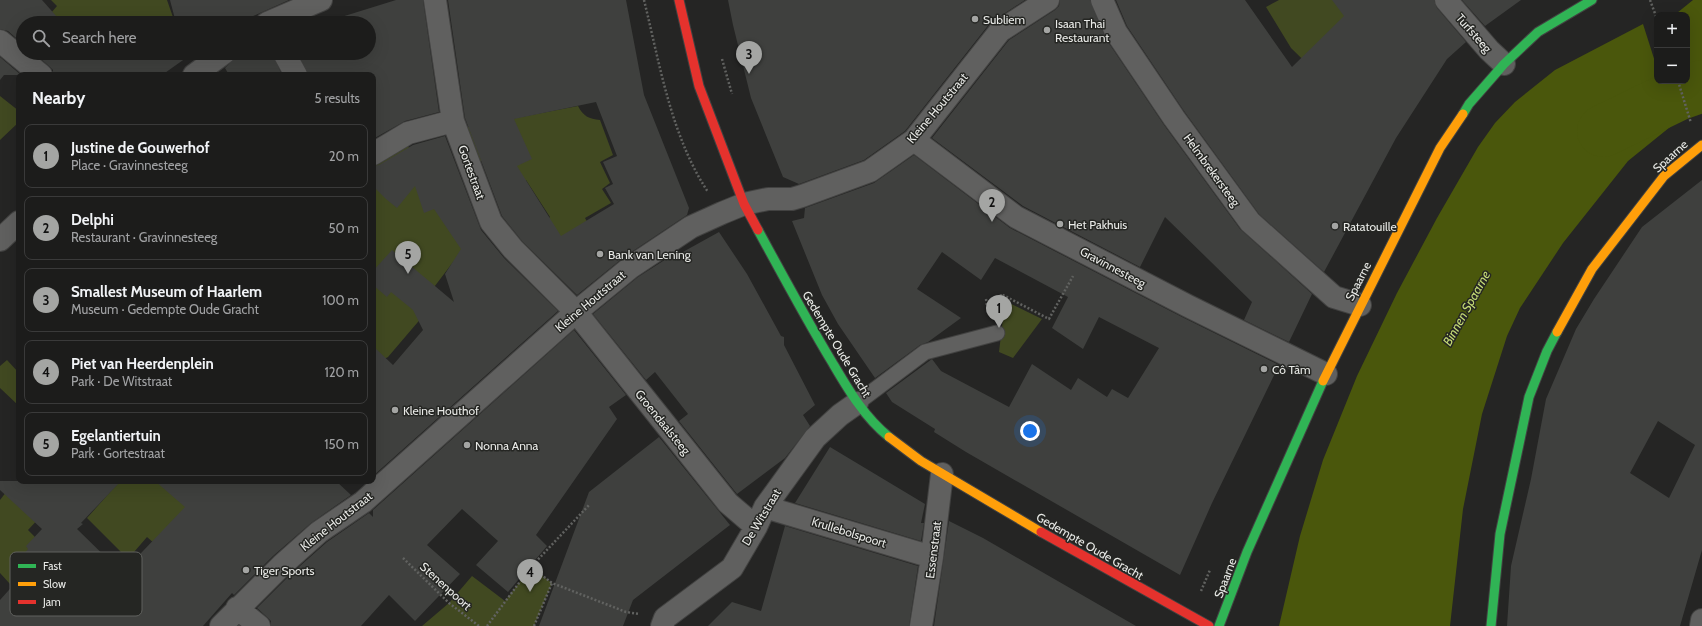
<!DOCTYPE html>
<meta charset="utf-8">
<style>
body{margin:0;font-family:Cabin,sans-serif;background:#292928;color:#f1f3f6}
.controls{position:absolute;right:12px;top:12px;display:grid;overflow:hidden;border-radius:8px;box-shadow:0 4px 16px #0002}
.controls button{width:36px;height:36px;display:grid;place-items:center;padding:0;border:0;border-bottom:1px solid #3a3a3a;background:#1c1c1b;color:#f1f3f6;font:20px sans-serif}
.you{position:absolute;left:1030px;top:431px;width:14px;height:14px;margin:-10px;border:3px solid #fff;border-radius:50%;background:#1a73e8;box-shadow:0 0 0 6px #1a73e833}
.badge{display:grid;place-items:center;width:26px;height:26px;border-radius:50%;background:#a4a5a3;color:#111;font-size:13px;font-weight:700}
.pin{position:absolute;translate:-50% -33px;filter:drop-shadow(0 1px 2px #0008)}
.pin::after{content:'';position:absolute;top:21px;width:14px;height:12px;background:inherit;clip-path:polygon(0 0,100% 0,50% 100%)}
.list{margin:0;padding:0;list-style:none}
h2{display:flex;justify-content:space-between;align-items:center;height:52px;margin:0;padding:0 16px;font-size:17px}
h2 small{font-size:13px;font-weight:400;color:#a0a1a3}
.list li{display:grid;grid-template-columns:26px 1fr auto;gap:12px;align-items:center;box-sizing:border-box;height:64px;margin:0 8px 8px;padding:0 8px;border:1px solid #3a3a3a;border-radius:8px}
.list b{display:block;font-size:15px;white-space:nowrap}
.list p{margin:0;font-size:13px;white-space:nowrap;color:#a0a1a3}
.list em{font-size:13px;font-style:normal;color:#a0a1a3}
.icon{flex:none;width:22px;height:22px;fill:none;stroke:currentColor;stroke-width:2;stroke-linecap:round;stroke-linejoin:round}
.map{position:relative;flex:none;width:1702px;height:626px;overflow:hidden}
.search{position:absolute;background:#1c1c1b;box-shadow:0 4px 16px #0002;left:16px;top:16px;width:360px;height:44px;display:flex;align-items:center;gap:10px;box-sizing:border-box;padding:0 14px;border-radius:22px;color:#a0a1a3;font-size:15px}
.panel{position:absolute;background:#1c1c1b;box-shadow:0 4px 16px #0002;left:16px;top:72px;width:360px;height:412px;border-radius:8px}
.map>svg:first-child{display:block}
.green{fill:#414921}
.water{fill:#4a570c}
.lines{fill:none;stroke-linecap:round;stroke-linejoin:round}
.river{stroke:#4a570c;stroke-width:52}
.building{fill:#3f403e;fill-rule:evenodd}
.lane-casing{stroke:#424241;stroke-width:17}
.street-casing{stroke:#424241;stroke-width:24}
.fast-casing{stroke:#424241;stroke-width:11}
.slow-casing{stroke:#424241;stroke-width:11}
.jam-casing{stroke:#424241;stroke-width:11}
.path{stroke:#616260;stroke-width:2.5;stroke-dasharray:2 2;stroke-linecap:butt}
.lane{stroke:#60605f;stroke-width:15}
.street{stroke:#60605f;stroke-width:22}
.fast{stroke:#30b455;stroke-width:9}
.slow{stroke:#ff9f0a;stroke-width:9}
.jam{stroke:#e5322d;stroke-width:9}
.poi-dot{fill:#a4a5a3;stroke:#252623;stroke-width:1.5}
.labels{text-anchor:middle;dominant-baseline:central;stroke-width:3;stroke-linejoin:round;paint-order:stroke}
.poi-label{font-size:12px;fill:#e9eae7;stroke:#252623;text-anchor:start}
.street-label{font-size:12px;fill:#e9eae7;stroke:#252623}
.water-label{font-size:13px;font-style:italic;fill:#c5db75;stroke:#252623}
.key{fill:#252623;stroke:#60615e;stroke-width:1}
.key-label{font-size:11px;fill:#e9eae7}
</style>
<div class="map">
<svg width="1702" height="626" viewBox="0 0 1702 626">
<rect width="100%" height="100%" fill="#252524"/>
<path class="green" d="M51,0H167L175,23H62L51,13L57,6Z
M1279,0H1336L1352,18L1338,94L1291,48L1266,7Z
M0,96L19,111V122L0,140Z
M578,106C583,116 589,119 600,120L613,155L600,162L610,183L602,189L611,203L585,218L595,236L567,257L542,227L550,217L526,180L517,185L503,152L475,164L463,128Z
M407,143L425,190L466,245L422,303L429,309L388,357L373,365V161Z
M1005,301L1042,319L1013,358L999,352Z
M7,360L19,373V406L0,388V366Z
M120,481H168L194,506L180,566L147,537L128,559L87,518Z
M10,487L42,515L28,530L43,545L10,584L0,573V500Z
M531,567L552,583L534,626H422L449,603L472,576L505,601Z"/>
<path class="water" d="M1693,0H1702V106L1687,60V15H1672L1677,13Z
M1643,24L1657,68V81H1661L1675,123L1628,161L1563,243L1520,308L1507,336L1482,414L1463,509L1450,626H1279L1300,536L1323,460L1357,376L1397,293L1437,218L1478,147L1495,123L1515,102L1555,70Z"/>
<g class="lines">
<path class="river" d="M1603,131L1677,95L1702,86"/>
</g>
<path class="building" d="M0,0H42L58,18L54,23H23V44L8,31L0,29Z
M170,0H289L242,21V23H176Z
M396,0H423L439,112L405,121L373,139V75H308L298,53H369V23H322Z
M448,0H626L644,95L689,208L687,215L624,257L577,295L522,241L502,216L465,118ZM596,102L617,156L603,162L613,184L605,188L614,204L561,236L517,166L532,159L514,119Z
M728,0H1025L990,23L905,131L864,160L799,184L783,177L751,98L733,25Z
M1060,0H1090L1106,39L1164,125L1240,229L1312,294L1289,342L1244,320L1252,302L1165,217L1140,267L1023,206L932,138L1009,40L1055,10L1059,6Z
M1116,0H1245L1292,67L1344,16L1332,0H1434L1437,8L1466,42L1447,59L1396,138L1324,272L1259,214L1184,111L1127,26Z
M1462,0H1521L1485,26Z
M34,53H193L162,75H53V70L49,66Z
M236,53H272L282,75H229L225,68L235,58Z
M0,57L21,75H4L0,80Z
M445,136L481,230L504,258L558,311L373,476V346L393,365L423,330L413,310L391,292L387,297L373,285V271L392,250L454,302L445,274L461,249L434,209L424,213L415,186L397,208L386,199L373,186V166L379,165L413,145Z
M914,155L1010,228L1182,317L1279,365L1212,503L1180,575L966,452L934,432L935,429L892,402L886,393L932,359L941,371L1009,407L1032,364L1071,390L1078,378L1107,397L1112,389L1128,398L1159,348L1099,317L1083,349L1052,328L1068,297L995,258L981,280L942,252L917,289L961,318L928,342L920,345L875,378L838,324L822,295L792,221L804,218L805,208L874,183Z
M1702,180V550L1680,626H1507L1511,566L1531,479L1546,399L1576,329L1594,299L1642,227ZM1658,421L1695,445L1669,498L1630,473Z
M719,232L747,274L781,336L784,337V345L815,405L803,415L810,426L785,458L737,494L679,421L688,414L655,372L646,380L593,314L638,277L674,254L672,258Z
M574,330L626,395L609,407L617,419L536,535L547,546L508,592L476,565L498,541L462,509L427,545L460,574L415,621L389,595L361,626H271V621L267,617L257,608L291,574L327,542L369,513L373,517V510Z
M659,437L730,525L633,600L623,626H539L589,492Z
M830,447L925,504L921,523H924L921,541L795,503Z
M0,481H121L81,523L83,524L77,529L122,573L185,507L155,481H336L351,495L311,523L273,556L234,595L232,593L203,626H0V600L33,563L24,554L28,549L26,546L42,529L0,490Z
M949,521L983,538L1136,626H934Z
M785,526L918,566L909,626H708L732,602L761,611Z"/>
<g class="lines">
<defs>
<path id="lane" d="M857,403L925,352L997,333"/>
<path id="street" d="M435,0L453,121L491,222L513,249L576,312L728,503L756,527
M1102,0L1116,32L1174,118L1250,222L1334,297L1360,305
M1446,0L1489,50L1504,64
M267,23L321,0
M0,41L41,75
M284,53L296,75
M194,75L224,53
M914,140L1016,217L1188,306L1326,374
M373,154L408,133L453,121
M0,240L19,222
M765,507L932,557
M237,608L259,626
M221,626L282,565L319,532L363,502L576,312L631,267L691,227L722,213L744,204L768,199H792L802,196L870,171L914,140L1000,31L1048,0
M662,626L665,618L732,568L756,527L765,507L815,438L840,415L857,403
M921,626L932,557L942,474
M1701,626L1702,620"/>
<path id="fast" d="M1463,114L1469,104L1504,64L1538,32L1592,0
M758,230C782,274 806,319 832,362C848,389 864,417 889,437
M1219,626L1247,552L1323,381
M1491,626L1500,534L1529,397L1547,351L1557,332"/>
<path id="slow" d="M1557,332L1592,269L1664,176L1702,145
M1323,381L1440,148L1463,114
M889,437L921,461L1041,532"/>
<path id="jam" d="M679,0L699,86L744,204L758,230
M1041,532L1209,626"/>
</defs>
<use href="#lane" class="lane-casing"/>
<use href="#street" class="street-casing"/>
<use href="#fast" class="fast-casing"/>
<use href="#slow" class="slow-casing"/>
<use href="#jam" class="jam-casing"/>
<path class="path" d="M644,0C660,65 671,136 708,192
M1650,0L1657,19
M722,59L732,94
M1678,81L1691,123
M986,299L988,313
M999,312L1001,294L1049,319L1073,276
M403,558L449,603L479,626
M531,567L552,583L626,612L639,614
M1201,591L1210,570
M487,626L531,567L590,504
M534,626L552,583"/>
<use href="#lane" class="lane"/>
<use href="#street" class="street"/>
<use href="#fast" class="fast"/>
<use href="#slow" class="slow"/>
<use href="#jam" class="jam"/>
</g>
<g class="poi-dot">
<circle cx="975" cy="19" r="4"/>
<circle cx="1047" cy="30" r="4"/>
<circle cx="1060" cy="224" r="4"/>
<circle cx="1335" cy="226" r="4"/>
<circle cx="600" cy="254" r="4"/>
<circle cx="1264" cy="369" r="4"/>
<circle cx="395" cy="410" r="4"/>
<circle cx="467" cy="445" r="4"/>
<circle cx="246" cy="570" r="4"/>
</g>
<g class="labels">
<g class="poi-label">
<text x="983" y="19">Subliem</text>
<text x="1055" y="23">Isaan Thai<tspan x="1055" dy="14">Restaurant</tspan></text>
<text x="1068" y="224">Het Pakhuis</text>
<text x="1343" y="226">Ratatouille</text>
<text x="608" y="254">Bank van Lening</text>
<text x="1272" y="369">Cô Tâm</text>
<text x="403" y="410">Kleine Houthof</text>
<text x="475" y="445">Nonna Anna</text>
<text x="254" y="570">Tiger Sports</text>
</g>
<g class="street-label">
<text transform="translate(1474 33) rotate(49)">Turfsteeg</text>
<text transform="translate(937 108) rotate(-50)">Kleine Houtstraat</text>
<text transform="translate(1670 156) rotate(-42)">Spaarne</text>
<text transform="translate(1212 170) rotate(54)">Helmbrekersteeg</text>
<text transform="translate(472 172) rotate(70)">Gortestraat</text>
<text transform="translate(1113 267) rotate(28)">Gravinnesteeg</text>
<text transform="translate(1358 281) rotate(-63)">Spaarne</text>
<text transform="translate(590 301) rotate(-40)">Kleine Houtstraat</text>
<text transform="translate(837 344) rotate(59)">Gedempte Oude Gracht</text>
<text transform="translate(663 422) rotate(51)">Groendaalsteeg</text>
<text transform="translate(761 517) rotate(-59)">De Witstraat</text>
<text transform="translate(336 521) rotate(-38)">Kleine Houtstraat</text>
<text transform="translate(849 532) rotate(17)">Krullebolspoort</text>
<text transform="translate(1090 546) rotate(30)">Gedempte Oude Gracht</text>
<text transform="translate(933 550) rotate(-83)">Essenstraat</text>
<text transform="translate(1225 578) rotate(-69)">Spaarne</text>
<text transform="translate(446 586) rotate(42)">Stenenpoort</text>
</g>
<g class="water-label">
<text transform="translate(1466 308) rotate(-61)">Binnen Spaarne</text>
</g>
</g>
<rect x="10" y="552" width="132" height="64" rx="6" class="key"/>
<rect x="18" y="564" width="18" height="4" fill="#30b455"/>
<rect x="18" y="582" width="18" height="4" fill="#ff9f0a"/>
<rect x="18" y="600" width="18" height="4" fill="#e5322d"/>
<g class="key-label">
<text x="43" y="570">Fast</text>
<text x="43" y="588">Slow</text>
<text x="43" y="606">Jam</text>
</g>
</svg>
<div class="controls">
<button>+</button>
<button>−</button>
</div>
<div class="you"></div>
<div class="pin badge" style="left:999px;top:328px">1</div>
<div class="pin badge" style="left:992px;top:222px">2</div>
<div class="pin badge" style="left:749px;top:74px">3</div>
<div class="pin badge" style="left:530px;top:592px">4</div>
<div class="pin badge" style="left:408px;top:274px">5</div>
<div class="search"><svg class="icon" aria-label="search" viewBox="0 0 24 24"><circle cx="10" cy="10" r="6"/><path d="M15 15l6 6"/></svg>Search here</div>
<section class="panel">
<h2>Nearby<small>5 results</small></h2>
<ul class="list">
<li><span class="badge">1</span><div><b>Justine de Gouwerhof</b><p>Place · Gravinnesteeg</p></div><em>20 m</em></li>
<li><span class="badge">2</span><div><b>Delphi</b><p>Restaurant · Gravinnesteeg</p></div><em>50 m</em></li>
<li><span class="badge">3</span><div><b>Smallest Museum of Haarlem</b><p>Museum · Gedempte Oude Gracht</p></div><em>100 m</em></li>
<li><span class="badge">4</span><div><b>Piet van Heerdenplein</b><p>Park · De Witstraat</p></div><em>120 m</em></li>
<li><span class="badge">5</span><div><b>Egelantiertuin</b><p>Park · Gortestraat</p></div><em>150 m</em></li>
</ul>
</section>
</div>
